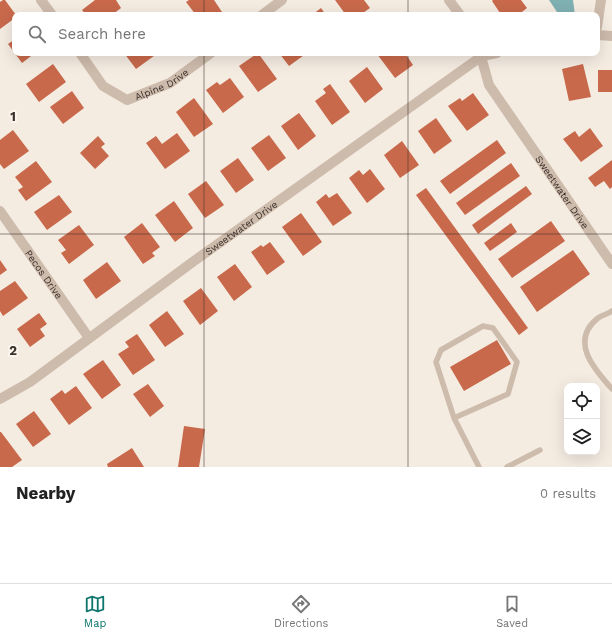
<!DOCTYPE html>
<style>
body{margin:0;font-family:"Work Sans",sans-serif;background:#f6f6f6;color:#222}
.controls{position:absolute;right:12px;bottom:12px;display:grid;overflow:hidden;border-radius:8px;box-shadow:0 4px 16px #0002}
.controls button{width:36px;height:36px;display:grid;place-items:center;padding:0;border:0;border-bottom:1px solid #e0e0e0;background:#fff;color:#222;font:20px sans-serif}
.list{margin:0;padding:0;list-style:none}
h2{display:flex;justify-content:space-between;align-items:center;height:52px;margin:0;padding:0 16px;font-size:17px}
h2 small{font-size:13px;font-weight:400;color:#767676}
.icon{flex:none;width:22px;height:22px;fill:none;stroke:currentColor;stroke-width:2;stroke-linecap:round;stroke-linejoin:round}
.map{position:relative;flex:none;width:612px;height:467px;overflow:hidden}
.search{position:absolute;background:#fff;box-shadow:0 4px 16px #0002;left:12px;right:12px;top:12px;height:44px;display:flex;align-items:center;gap:10px;box-sizing:border-box;padding:0 14px;border-radius:8px;color:#767676;font-size:15px}
.sheet{height:116px;background:#fff}
nav{display:flex;justify-content:space-around;align-items:center;box-sizing:border-box;height:56px;border-top:1px solid #e0e0e0;background:#fff;font-size:11px;color:#767676}
nav a{display:grid;justify-items:center;gap:2px}
nav .on{color:#0f766e}
.map>svg:first-child{display:block}
.water{fill:#7fb0b2}
.building{fill:#c8694b}
.lines{fill:none;stroke-linecap:round;stroke-linejoin:round}
.lane{stroke:#cdbbac;stroke-width:5.5}
.street{stroke:#cdbbac;stroke-width:10}
.grid{fill:none;stroke:#3b302b;stroke-width:1;stroke-opacity:0.55}
.labels{text-anchor:middle;dominant-baseline:central;stroke-width:4;stroke-linejoin:round;paint-order:stroke}
.street-label{font-size:10px;fill:#3b302b;stroke:#fbf5ee}
.grid-label{font-size:13px;text-anchor:middle;font-weight:bold;fill:#3b302b;stroke:#fbf5ee;stroke-width:4;stroke-linejoin:round;paint-order:stroke}
</style>
<div class="map">
<svg width="612" height="467" viewBox="0 0 612 467">
<rect width="100%" height="100%" fill="#f4ebe1"/>
<path class="water" d="M549,0H573L575,15H559Z"/>
<path class="building" d="M3,0H5L16,15L15,18L0,29V2Z
M95,0H116L121,8L112,15H86L82,10Z
M189,0H214L222,12L217,15H196L186,2Z
M335,0H364L370,8L360,15H346Z
M493,0H521L527,8L518,15H496L500,13L492,1Z
M321,8L326,15H312Z
M15,39V53H35L22,63L8,44Z
M124,53H158L136,69Z
M258,53L277,79L258,92L239,66Z
M279,53H307L289,66Z
M379,53H405L413,65L395,78L377,54Z
M53,64L66,82L39,102L26,84Z
M583,64L591,97L569,101L562,69Z
M367,67L383,89L365,103L349,81Z
M598,70H612V92H598Z
M230,78L244,97L223,113L206,90L217,82L220,85Z
M330,84L350,112L332,125L315,101L326,93L323,89Z
M72,91L84,108L63,124L50,107Z
M473,93L489,115L467,131L448,106L460,98L462,101Z
M194,98L213,124L194,137L176,112Z
M299,113L316,136L298,150L281,126Z
M436,118L452,141L434,154L418,131Z
M590,128L603,146L581,162L563,139L575,131L579,137Z
M13,130L29,151L4,169L0,164V140Z
M177,133L190,151L165,169L146,143L156,136L162,144Z
M269,135L286,158L268,171L251,148Z
M98,136L105,144L101,147L109,156L95,169L80,153Z
M497,140L506,153L450,194L440,181Z
M402,141L419,165L400,178L384,155Z
M238,158L254,180L236,193L220,171Z
M612,160V187L610,189L604,181L595,187L588,178Z
M36,161L52,182L26,201L18,190L23,187L15,177Z
M511,163L520,176L465,215L456,203Z
M370,169L385,189L367,203L349,178L359,170L363,175Z
M206,181L224,205L205,218L188,194Z
M526,186L532,194L478,234L472,225Z
M426,188L528,328L519,335L416,195Z
M337,193L352,213L333,226L316,202L326,194L329,198Z
M59,195L72,212L47,230L34,212Z
M174,201L193,228L175,242L155,215Z
M301,213L322,242L303,256L282,227Z
M551,221L565,241L512,278L498,259Z
M142,223L160,247L152,253L155,256L143,264L124,237Z
M511,223L517,232L490,251L484,243Z
M79,225L94,245L69,264L61,253L66,250L58,240Z
M270,242L285,262L267,275L251,252L261,245L263,247Z
M573,250L590,274L537,312L520,287Z
M0,260L7,270L0,275Z
M107,262L121,281L96,299L83,280Z
M235,264L252,287L234,301L217,277Z
M15,281L28,298L3,316L0,311V291Z
M201,288L218,311L200,325L183,301Z
M167,311L184,334L165,347L149,325Z
M39,313L47,324L40,329L45,336L30,347L17,329Z
M137,334L155,360L133,375L118,354L129,347L125,342Z
M497,340L511,364L464,391L450,367Z
M103,360L121,385L102,399L83,374Z
M148,384L164,406L150,417L133,394Z
M76,386L92,408L69,425L50,399L62,390L65,394Z
M34,411L51,434L33,447L16,424Z
M184,426L205,429L199,467H178Z
M0,432H1L22,460L12,467H0Z
M132,448L144,467H108L107,464Z"/>
<g class="lines">
<path class="lane" d="M612,311C608,314 602,315 598,318C569,341 594,369 612,389
M454,418L508,394L517,362L493,328L483,326L441,350L436,362L454,418L479,467
M507,467L540,450"/>
<g class="street">
<path d="M41,0L52,15"/>
<path d="M449,0L460,15"/>
<path d="M262,15L282,0"/>
<path d="M597,27L601,0"/>
<path d="M597,35L612,36"/>
<path id="s1" d="M80,53L103,86L127,100L170,83L211,53"/>
<path id="s2" d="M480,53L489,85L612,264"/>
<path id="s3" d="M0,211L89,338"/>
<path id="s4" d="M0,399L30,382L194,261L482,56L497,53"/>
</g>
</g>
<path class="grid" d="M204,0V15M408,0V15M204,53V467M408,53V467M0,234H612"/>
<g class="labels">
<g class="street-label">
<text stroke="none"><textPath href="#s1" startOffset="106">Alpine Drive</textPath></text>
<text stroke="none"><textPath href="#s2" startOffset="163">Sweetwater Drive</textPath></text>
<text stroke="none"><textPath href="#s4" startOffset="296">Sweetwater Drive</textPath></text>
<text stroke="none"><textPath href="#s3" startOffset="77">Pecos Drive</textPath></text>
</g>
</g>
<g class="grid-label">
<text x="13" y="121">1</text>
<text x="13" y="355">2</text>
</g>
</svg>
<div class="controls">
<button><svg class="icon" aria-label="locate" viewBox="0 0 24 24"><circle cx="12" cy="12" r="6"/><path d="M12 2v4M12 18v4M2 12h4M18 12h4"/></svg></button>
<button><svg class="icon" aria-label="layers" viewBox="0 0 24 24"><path d="M12 4l9 5-9 5-9-5zM3 14l9 5 9-5"/></svg></button>
</div>
<div class="search"><svg class="icon" aria-label="search" viewBox="0 0 24 24"><circle cx="10" cy="10" r="6"/><path d="M15 15l6 6"/></svg>Search here</div>
</div>
<section class="sheet">
<h2>Nearby<small>0 results</small></h2>
<ul class="list">
</ul>
</section>
<nav>
<a class="on"><svg class="icon" aria-label="map" viewBox="0 0 24 24"><path d="M3 6l6-2 6 2 6-2v14l-6 2-6-2-6 2zM9 4v14M15 6v14"/></svg>Map</a>
<a><svg class="icon" aria-label="directions" viewBox="0 0 24 24"><path d="M12 3l9 9-9 9-9-9zM9 14v-3h6M13 9l2 2-2 2"/></svg>Directions</a>
<a><svg class="icon" aria-label="saved" viewBox="0 0 24 24"><path d="M7 4h10v16l-5-4-5 4z"/></svg>Saved</a>
</nav>
